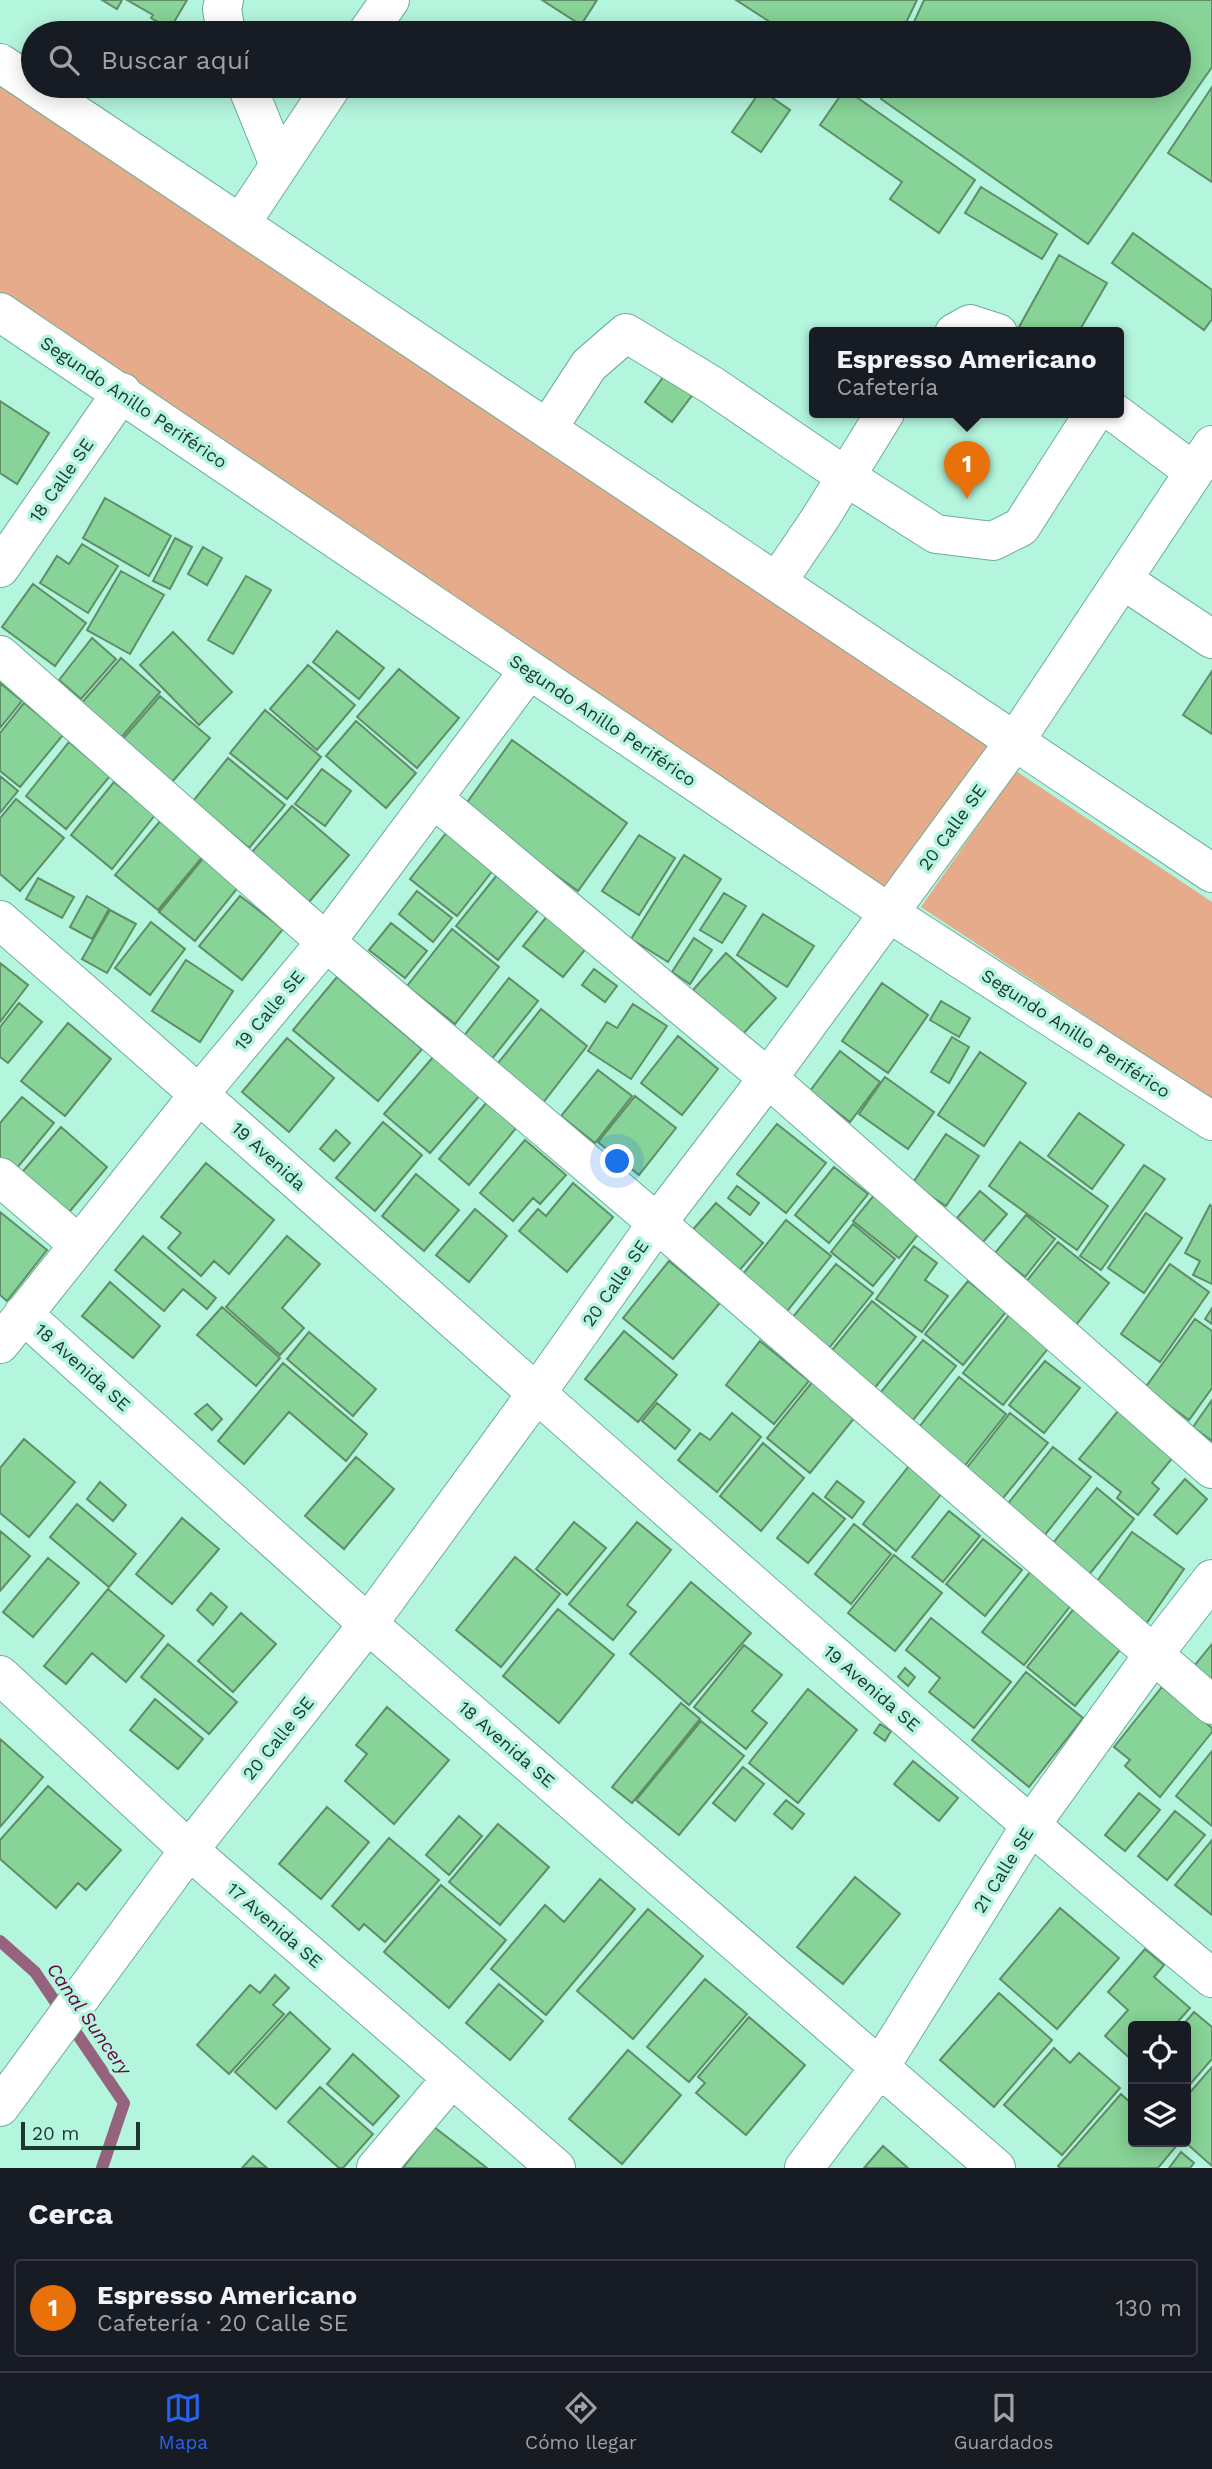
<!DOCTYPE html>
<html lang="es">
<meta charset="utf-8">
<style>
body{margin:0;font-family:"Work Sans",sans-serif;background:#242831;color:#f1f3f6}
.controls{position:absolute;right:21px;bottom:21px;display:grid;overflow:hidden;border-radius:7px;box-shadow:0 4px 18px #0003}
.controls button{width:63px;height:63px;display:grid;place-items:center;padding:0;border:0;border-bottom:2px solid #363941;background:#171b24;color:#f1f3f6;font:35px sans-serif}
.scale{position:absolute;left:21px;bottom:18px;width:119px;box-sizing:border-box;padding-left:7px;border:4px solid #1d372e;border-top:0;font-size:19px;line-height:24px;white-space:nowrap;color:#1d372e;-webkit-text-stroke:5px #b4f5dd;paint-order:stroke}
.you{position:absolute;left:618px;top:1162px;width:24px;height:24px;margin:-18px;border:5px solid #fff;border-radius:50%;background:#1a73e8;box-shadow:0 0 0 10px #1a73e833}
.badge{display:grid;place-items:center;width:46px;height:46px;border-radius:50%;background:#2563eb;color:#fff;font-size:23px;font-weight:700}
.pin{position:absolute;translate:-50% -58px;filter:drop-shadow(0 2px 4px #0008)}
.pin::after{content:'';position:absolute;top:37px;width:24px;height:21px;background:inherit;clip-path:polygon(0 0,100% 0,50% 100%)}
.popup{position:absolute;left:809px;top:327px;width:315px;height:91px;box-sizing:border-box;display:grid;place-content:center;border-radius:7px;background:#171b24;filter:drop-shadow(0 2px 5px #0005);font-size:23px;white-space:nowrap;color:#9ea1a6}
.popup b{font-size:26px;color:#f1f3f6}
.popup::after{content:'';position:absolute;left:50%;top:100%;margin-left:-14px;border:14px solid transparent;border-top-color:#171b24}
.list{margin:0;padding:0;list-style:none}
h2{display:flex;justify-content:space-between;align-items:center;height:91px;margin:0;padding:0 28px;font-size:30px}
h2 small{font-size:23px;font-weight:400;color:#9ea1a6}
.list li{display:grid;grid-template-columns:46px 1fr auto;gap:21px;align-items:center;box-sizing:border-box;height:98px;margin:0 14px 14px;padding:0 14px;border:2px solid #363941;border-radius:7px}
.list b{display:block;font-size:26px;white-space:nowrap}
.list p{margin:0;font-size:23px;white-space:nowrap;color:#9ea1a6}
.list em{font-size:23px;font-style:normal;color:#9ea1a6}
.icon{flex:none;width:38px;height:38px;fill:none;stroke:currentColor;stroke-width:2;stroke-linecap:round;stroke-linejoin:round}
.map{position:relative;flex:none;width:1212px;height:2168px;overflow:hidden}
.search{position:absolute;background:#171b24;box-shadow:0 4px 18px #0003;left:21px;right:21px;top:21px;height:77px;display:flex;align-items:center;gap:18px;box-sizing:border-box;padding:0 24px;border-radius:38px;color:#9ea1a6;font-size:26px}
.sheet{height:203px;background:#171b24}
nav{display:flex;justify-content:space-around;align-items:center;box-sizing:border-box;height:98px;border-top:2px solid #363941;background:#171b24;font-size:19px;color:#9ea1a6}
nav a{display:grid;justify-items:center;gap:4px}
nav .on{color:#2563eb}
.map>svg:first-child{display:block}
.green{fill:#e5ab8b}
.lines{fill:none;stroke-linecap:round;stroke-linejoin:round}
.stream{stroke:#95637d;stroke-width:12}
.building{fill:#88d397;stroke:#608d68;stroke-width:2}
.minor-casing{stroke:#6ead97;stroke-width:40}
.major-casing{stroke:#6ead97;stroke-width:40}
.minor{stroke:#fff;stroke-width:38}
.major{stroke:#fff;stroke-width:38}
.labels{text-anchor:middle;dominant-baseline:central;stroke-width:7;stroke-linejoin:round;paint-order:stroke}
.street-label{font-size:18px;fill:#1d372e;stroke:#b4f5dd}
.water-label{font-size:19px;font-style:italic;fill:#670042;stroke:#b4f5dd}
</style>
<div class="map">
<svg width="1212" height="2168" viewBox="0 0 1212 2168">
<rect width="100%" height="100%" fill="#b4f5dd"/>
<path class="green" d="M0,65L1004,744L885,902L0,313Z
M1016,771L1212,902V1099L921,907Z"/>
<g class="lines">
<path class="stream" d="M0,1941L35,1972L124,2103L102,2168"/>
</g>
<path class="building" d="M102,0H122L117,9Z
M127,0H187L170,29L151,18L153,15Z
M542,0H597L581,25Z
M736,0H917L901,33H787Z
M924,0H1212V67L1088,244L881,99L887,86H1179V33H909Z
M1212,87V182L1168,153Z
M845,89L975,180L939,233L890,199L902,182L820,125Z
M761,90L790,110L761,152L732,132Z
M981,187L1057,234L1042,259L965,213Z
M1133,233L1212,290V319L1204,330L1112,263Z
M1059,255L1107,283L1078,333H1029L1019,327Z
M672,365L700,385L672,422L645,402Z
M0,401L49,433L17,484L0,473Z
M105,498L171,536L149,576L83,538Z
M175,538L192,547L170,589L153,581Z
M82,544L118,566L88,613L40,583L57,556L69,564Z
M203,547L222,558L207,585L188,574Z
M121,571L164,595L130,654L87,630Z
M246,576L271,590L233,654L208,640Z
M33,584L86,623L55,666L2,627Z
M337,631L384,668L359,699L313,662Z
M173,632L232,692L199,725L140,665Z
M92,638L116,659L81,699L59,680Z
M121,658L160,692L119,740L80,705Z
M308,665L355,705L317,750L270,709Z
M399,669L459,718L417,768L357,717Z
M1212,671V734L1183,715Z
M0,683L22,701L0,728Z
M160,696L210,738L172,782L122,740Z
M24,703L63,735L20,787L0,771V733Z
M265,710L321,757L287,799L230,753Z
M356,721L416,773L386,808L326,756Z
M512,740L627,823L578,891L463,808Z
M69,742L110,776L66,829L26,796Z
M228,758L285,805L249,848L193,801Z
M322,769L351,791L325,826L295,804Z
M0,776L18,791L0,813Z
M114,782L155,815L112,869L71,835Z
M16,799L64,838L20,891L0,874V818Z
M292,806L349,855L309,902L252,852Z
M161,820L204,855L158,910L115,875Z
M447,832L494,869L457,916L410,879Z
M639,835L675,858L639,915L602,891Z
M684,855L721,879L668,962L631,939Z
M205,856L240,885L195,941L159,912Z
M501,870L543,904L498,960L456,926Z
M38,878L74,897L62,918L26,899Z
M417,891L452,918L433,942L399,914Z
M724,893L746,906L722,943L700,930Z
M87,896L109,909L92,939L70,927Z
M240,896L283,929L242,980L199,946Z
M110,910L136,924L107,973L82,959Z
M763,914L814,946L787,987L737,955Z
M548,915L588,946L563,977L523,946Z
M151,922L185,949L150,995L115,968Z
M391,923L427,951L405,978L369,950Z
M452,929L499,967L455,1024L407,986Z
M694,938L712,950L690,984L672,972Z
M726,953L776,998L742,1035L693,990Z
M186,960L233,991L200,1042L152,1011Z
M0,963L28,985L0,1022Z
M594,969L617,986L605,1002L582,985Z
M337,977L422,1049L378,1101L293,1030Z
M509,978L538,1001L491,1060L463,1037Z
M882,983L928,1015L888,1073L842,1041Z
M941,1001L970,1018L959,1037L930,1020Z
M19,1003L42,1022L8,1063L0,1057V1027Z
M633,1004L667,1026L631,1079L588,1051L607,1022L617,1028Z
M541,1009L587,1046L542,1104L495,1067Z
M68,1023L111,1059L65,1116L21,1081Z
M678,1036L718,1069L682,1115L641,1083Z
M952,1037L969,1047L949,1083L931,1072Z
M287,1038L334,1078L289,1132L242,1092Z
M840,1051L880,1082L850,1122L810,1091Z
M980,1052L1026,1083L984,1146L938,1115Z
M434,1056L480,1095L430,1153L384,1114Z
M598,1070L632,1096L595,1143L561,1116Z
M885,1077L934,1112L908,1149L859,1114Z
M635,1096L676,1128L639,1175L598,1142Z
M22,1097L54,1123L12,1174L0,1164V1123Z
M487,1102L517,1127L469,1185L439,1159Z
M1079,1113L1124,1145L1092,1189L1048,1156Z
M383,1122L422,1155L375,1211L336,1178Z
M777,1124L826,1163L786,1213L737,1174Z
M61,1127L107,1167L65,1217L18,1177Z
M336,1130L350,1143L334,1161L320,1149Z
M946,1134L979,1156L946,1206L912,1184Z
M525,1140L566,1175L540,1204L533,1198L513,1221L480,1193Z
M1020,1142L1108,1206L1077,1250L989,1186Z
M206,1163L274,1220L229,1274L214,1261L201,1276L168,1248L181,1233L161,1217Z
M1144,1165L1165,1179L1101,1270L1080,1256Z
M834,1167L868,1194L829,1243L795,1215Z
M416,1174L459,1210L424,1251L382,1216Z
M573,1183L613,1217L567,1272L519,1231L538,1209L546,1216Z
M737,1186L759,1203L750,1215L728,1198Z
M980,1191L1007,1214L983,1242L957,1218Z
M875,1194L921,1231L899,1258L853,1221Z
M716,1203L763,1243L737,1273L690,1233Z
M1210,1205L1212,1207V1284L1193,1275L1200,1261L1185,1253Z
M475,1209L507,1236L469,1282L436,1255Z
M0,1212L47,1250L7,1301L0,1295Z
M1146,1213L1182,1238L1144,1293L1108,1268Z
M1026,1215L1055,1239L1025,1277L995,1253Z
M786,1220L831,1256L784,1315L739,1279Z
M853,1224L895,1259L873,1286L831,1252Z
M143,1236L216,1298L207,1309L183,1289L164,1311L115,1270Z
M287,1236L320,1264L282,1308L304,1328L280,1355L226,1307Z
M1058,1242L1109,1283L1076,1325L1025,1283Z
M914,1246L937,1263L925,1280L948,1296L922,1332L876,1299Z
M669,1261L720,1303L673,1359L623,1318Z
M836,1264L873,1293L829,1348L792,1318Z
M1170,1264L1209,1292L1160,1362L1121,1334Z
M968,1281L1006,1312L963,1365L925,1334Z
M110,1282L160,1326L133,1358L82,1316Z
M872,1301L916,1337L873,1390L828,1355Z
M222,1307L280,1358L256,1386L197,1335Z
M1212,1308V1324L1205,1319Z
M1010,1314L1050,1346L1003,1405L963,1373Z
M1195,1319L1212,1331V1388L1189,1420L1145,1388Z
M624,1331L677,1375L638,1422L585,1379Z
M309,1332L376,1389L353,1416L287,1359Z
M923,1340L956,1366L913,1420L880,1393Z
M760,1341L809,1381L774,1424L726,1385Z
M1045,1361L1080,1388L1044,1433L1009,1405Z
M283,1363L367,1434L346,1461L289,1412L244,1464L218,1441Z
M959,1377L1006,1414L959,1473L912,1436Z
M813,1381L856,1416L810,1473L767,1438Z
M1212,1400V1441L1193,1427Z
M657,1403L690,1430L675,1449L642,1421Z
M207,1404L222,1419L212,1430L195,1414Z
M1118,1411L1174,1456L1152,1483L1159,1489L1138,1515L1117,1498L1121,1492L1079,1459Z
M732,1413L761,1437L717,1492L678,1460L700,1433L710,1440Z
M1010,1413L1048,1443L999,1503L962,1474Z
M24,1439L75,1482L29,1537L0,1513V1468Z
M763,1443L804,1478L761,1531L720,1496Z
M1053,1447L1091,1477L1044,1536L1006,1506Z
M356,1457L394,1489L344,1549L305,1516Z
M909,1466L942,1493L896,1551L863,1524Z
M1185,1479L1207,1499L1177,1534L1154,1515Z
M837,1481L864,1502L852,1518L825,1497Z
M100,1482L126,1505L113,1521L87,1499Z
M1097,1488L1134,1519L1087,1577L1049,1548Z
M813,1493L845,1519L808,1563L777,1538Z
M77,1504L136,1554L109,1587L50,1537Z
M949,1511L980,1536L943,1582L912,1557Z
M182,1518L219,1549L172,1604L136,1574Z
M574,1522L606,1548L567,1595L536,1569Z
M637,1522L671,1550L627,1605L636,1612L613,1640L569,1604Z
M854,1524L891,1554L851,1604L815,1574Z
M0,1531L30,1556L0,1591Z
M1132,1532L1184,1569L1146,1624L1093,1587Z
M983,1539L1022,1570L985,1616L946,1584Z
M894,1555L942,1593L895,1651L848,1613Z
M515,1557L560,1594L501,1667L456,1630Z
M48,1558L79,1583L33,1637L3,1612Z
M1031,1571L1072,1604L1024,1665L982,1632Z
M691,1582L751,1633L689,1705L630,1654Z
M108,1589L164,1636L126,1682L92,1653L66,1684L44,1666Z
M211,1593L227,1607L213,1625L197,1610Z
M1076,1606L1124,1645L1075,1706L1027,1667Z
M558,1609L614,1655L559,1723L503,1676Z
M241,1613L276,1644L233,1692L198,1661Z
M931,1618L1011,1682L974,1728L929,1692L940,1678L906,1650Z
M168,1644L237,1702L209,1734L141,1677Z
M1212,1644V1681L1194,1666Z
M744,1645L782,1675L752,1711L767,1723L746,1749L694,1707Z
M905,1668L915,1677L908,1686L898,1677Z
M1026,1672L1083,1718L1029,1787L972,1740Z
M1162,1687L1212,1728V1732L1160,1797L1125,1766L1130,1760L1114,1747Z
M808,1689L857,1730L798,1803L749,1763Z
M155,1699L203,1739L178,1769L130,1730Z
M681,1703L700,1719L632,1803L612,1787Z
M387,1707L449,1760L394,1824L345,1781L367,1754L356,1745Z
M701,1721L744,1756L679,1835L636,1800Z
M880,1724L891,1731L885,1741L874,1733Z
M0,1739L43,1777L0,1827Z
M1212,1751V1826L1176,1796Z
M913,1761L958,1798L939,1821L894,1784Z
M743,1767L764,1784L735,1821L713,1803Z
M48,1786L121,1850L86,1890L78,1883L56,1908L0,1859V1840Z
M1139,1793L1160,1810L1125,1851L1105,1835Z
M786,1800L804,1814L792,1829L774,1814Z
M327,1807L369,1842L321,1899L279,1864Z
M1175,1811L1205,1835L1167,1880L1138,1856Z
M459,1816L482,1836L449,1875L426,1855Z
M498,1824L549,1867L500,1925L449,1882Z
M389,1838L439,1880L385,1942L364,1924L359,1930L332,1906Z
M1212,1840V1915L1175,1885Z
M855,1877L900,1914L843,1984L797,1947Z
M600,1879L635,1909L546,2015L491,1969L545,1905L564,1922Z
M441,1885L506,1940L449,2008L384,1952Z
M1060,1908L1119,1958L1057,2029L1000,1979Z
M648,1909L703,1956L633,2039L577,1991Z
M1145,1949L1164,1965L1154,1977L1190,2008L1174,2026H1133V2061L1105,2036L1128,2010L1108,1992Z
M275,1975L289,1988L273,2005L284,2014L229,2074L197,2045L250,1985L260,1993Z
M705,1979L747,2014L689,2082L647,2047Z
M499,1984L543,2021L510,2060L466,2023Z
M999,1993L1052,2040L994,2107L940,2060Z
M290,2012L330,2049L276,2109L235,2072Z
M1194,2012L1212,2027V2059L1186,2089V2026H1182Z
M749,2017L805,2065L746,2135L696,2093L705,2083L698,2077Z
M1054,2048L1070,2063L1079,2053L1120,2088L1062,2155L1004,2105Z
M628,2050L681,2095L622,2164L569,2119Z
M353,2054L399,2096L373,2125L327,2084Z
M1212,2067V2166L1185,2142L1186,2097Z
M320,2087L373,2134L343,2168H339L288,2122Z
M1121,2094L1133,2105V2142H1175L1178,2144L1158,2168H1060L1058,2166Z
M434,2127L487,2168H403Z
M883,2146L908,2168H864Z
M1181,2152L1194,2163L1190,2168H1169Z
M253,2156L267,2168H242Z"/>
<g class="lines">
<defs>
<path id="minor" d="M224,0L222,9L226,33
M367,33L390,0
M247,86L279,165
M241,223L332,86
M954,333L970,324L998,333
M1115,413L1194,472
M548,428L589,365L626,333L713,386L845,476L936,534L993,541L1021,527L1094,413
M0,568L122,392
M1123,580L1212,639
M777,582L821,517L885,413
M0,655L326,942L657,1223L1212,1705
M433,798L768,1078L1212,1469
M0,920C405,1272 800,1635 1212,1978
M0,1177L78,1244
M23,1314L368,1624L996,2168
M0,1344L200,1093L326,942L529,670
M0,1675L189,1850L556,2168
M0,2107L189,1850L368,1624L536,1394L657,1223L768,1078L1015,741L1212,445
M376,2168L452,2078
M804,2168L880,2067L1030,1826L1153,1655L1212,1579"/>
<path id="major" d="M0,63L33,85
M34,86L1212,873
M0,312L889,913L1212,1121"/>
</defs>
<use href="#minor" class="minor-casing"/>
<use href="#major" class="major-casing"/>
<use href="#minor" class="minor"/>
<use href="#major" class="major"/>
</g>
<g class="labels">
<g class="street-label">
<text transform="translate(134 402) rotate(34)">Segundo Anillo Periférico</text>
<text transform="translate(61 480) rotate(-55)">18 Calle SE</text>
<text transform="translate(603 720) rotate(34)">Segundo Anillo Periférico</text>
<text transform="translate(952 827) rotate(-54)">20 Calle SE</text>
<text transform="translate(269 1010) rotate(-50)">19 Calle SE</text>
<text transform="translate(1076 1033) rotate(33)">Segundo Anillo Periférico</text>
<text transform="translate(269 1156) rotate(42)">19 Avenida</text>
<text transform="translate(615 1283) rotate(-55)">20 Calle SE</text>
<text transform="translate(83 1367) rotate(42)">18 Avenida SE</text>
<text transform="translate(872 1688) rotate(41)">19 Avenida SE</text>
<text transform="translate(278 1738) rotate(-51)">20 Calle SE</text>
<text transform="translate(507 1744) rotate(41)">18 Avenida SE</text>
<text transform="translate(1003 1870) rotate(-58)">21 Calle SE</text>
<text transform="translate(275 1925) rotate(41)">17 Avenida SE</text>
</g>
<g class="water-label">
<text transform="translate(89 2019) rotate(55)">Canal Suncery</text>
</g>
</g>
</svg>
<div class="controls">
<button><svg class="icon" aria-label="locate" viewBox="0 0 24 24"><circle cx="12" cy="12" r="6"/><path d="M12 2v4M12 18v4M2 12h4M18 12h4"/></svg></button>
<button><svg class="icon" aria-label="layers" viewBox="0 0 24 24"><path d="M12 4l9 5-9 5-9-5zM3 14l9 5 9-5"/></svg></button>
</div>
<div class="scale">20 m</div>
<div class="you"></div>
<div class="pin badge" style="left:967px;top:499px;background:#e8710a">1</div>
<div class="popup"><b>Espresso Americano</b>Cafetería</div>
<div class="search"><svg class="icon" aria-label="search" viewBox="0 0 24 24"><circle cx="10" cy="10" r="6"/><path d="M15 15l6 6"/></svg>Buscar aquí</div>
</div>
<section class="sheet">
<h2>Cerca<small></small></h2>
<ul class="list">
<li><span class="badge" style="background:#e8710a">1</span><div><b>Espresso Americano</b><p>Cafetería · 20 Calle SE</p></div><em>130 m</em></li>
</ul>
</section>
<nav>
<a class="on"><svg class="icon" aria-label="map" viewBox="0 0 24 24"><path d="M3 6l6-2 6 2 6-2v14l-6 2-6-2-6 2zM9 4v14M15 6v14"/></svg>Mapa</a>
<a><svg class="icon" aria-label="directions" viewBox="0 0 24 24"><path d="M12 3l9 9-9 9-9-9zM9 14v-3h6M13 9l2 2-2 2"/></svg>Cómo llegar</a>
<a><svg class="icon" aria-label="saved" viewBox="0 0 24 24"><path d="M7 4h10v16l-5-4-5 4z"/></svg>Guardados</a>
</nav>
